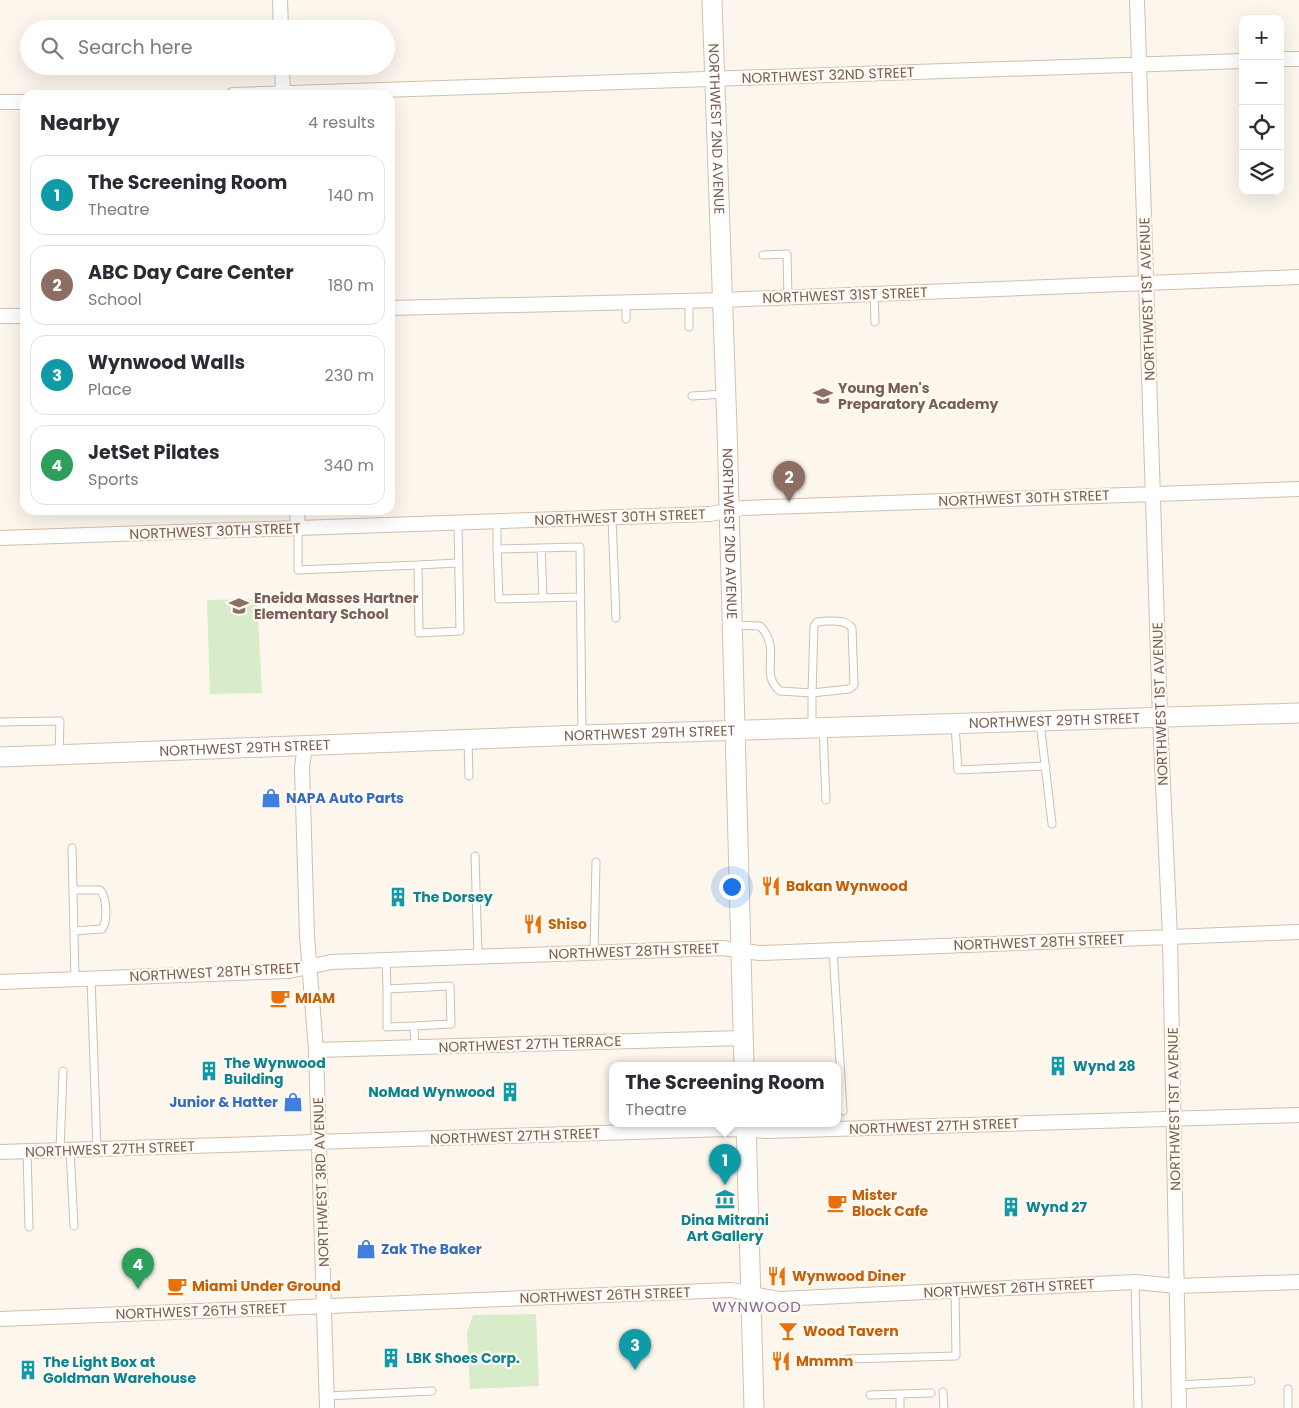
<!DOCTYPE html>
<meta charset="utf-8">
<style>
body{margin:0;font-family:Poppins,sans-serif;background:#f2f2f3;color:#2b2b33}
.controls{position:absolute;right:15px;top:15px;display:grid;overflow:hidden;border-radius:10px;box-shadow:0 5px 20px #0002}
.controls button{width:45px;height:45px;display:grid;place-items:center;padding:0;border:0;border-bottom:1px solid #e1e1e2;background:#fff;color:#2b2b33;font:25px sans-serif}
.you{position:absolute;left:731px;top:886px;width:18px;height:18px;margin:-12px;border:4px solid #fff;border-radius:50%;background:#1a73e8;box-shadow:0 0 0 8px #1a73e833}
.badge{display:grid;place-items:center;width:32px;height:32px;border-radius:50%;background:#2563eb;color:#fff;font-size:16px;font-weight:700}
.pin{position:absolute;translate:-50% -41px;filter:drop-shadow(0 1px 2px #0008)}
.pin::after{content:'';position:absolute;top:26px;width:18px;height:15px;background:inherit;clip-path:polygon(0 0,100% 0,50% 100%)}
.popup{position:absolute;left:609px;top:1062px;width:232px;height:65px;box-sizing:border-box;display:grid;place-content:center;border-radius:10px;background:#fff;filter:drop-shadow(0 1px 4px #0005);font-size:16px;white-space:nowrap;color:#7c7c81}
.popup b{font-size:19px;color:#2b2b33}
.popup::after{content:'';position:absolute;left:50%;top:100%;margin-left:-10px;border:10px solid transparent;border-top-color:#fff}
.list{margin:0;padding:0;list-style:none}
h2{display:flex;justify-content:space-between;align-items:center;height:65px;margin:0;padding:0 20px;font-size:21px}
h2 small{font-size:16px;font-weight:400;color:#7c7c81}
.list li{display:grid;grid-template-columns:32px 1fr auto;gap:15px;align-items:center;box-sizing:border-box;height:80px;margin:0 10px 10px;padding:0 10px;border:1px solid #e1e1e2;border-radius:15px}
.list b{display:block;font-size:19px;white-space:nowrap}
.list p{margin:0;font-size:16px;white-space:nowrap;color:#7c7c81}
.list em{font-size:16px;font-style:normal;color:#7c7c81}
.icon{flex:none;width:28px;height:28px;fill:none;stroke:currentColor;stroke-width:2;stroke-linecap:round;stroke-linejoin:round}
.map{position:relative;flex:none;width:1299px;height:1408px;overflow:hidden}
.search{position:absolute;background:#fff;box-shadow:0 5px 20px #0002;left:20px;top:20px;width:375px;height:55px;display:flex;align-items:center;gap:12px;box-sizing:border-box;padding:0 18px;border-radius:28px;color:#7c7c81;font-size:19px}
.panel{position:absolute;background:#fff;box-shadow:0 5px 20px #0002;left:20px;top:90px;width:375px;height:425px;border-radius:15px}
.map>svg:first-child{display:block}
.green{fill:#d8ecc9}
.lines{fill:none;stroke-linecap:round;stroke-linejoin:round}
.lane-casing{stroke:#d1beb0;stroke-width:9}
.street-casing{stroke:#d1beb0;stroke-width:16}
.secondary-casing{stroke:#d6c0b0;stroke-width:21}
.lane{stroke:#fff;stroke-width:7}
.street{stroke:#fff;stroke-width:14}
.secondary{stroke:#fff;stroke-width:19}
.labels{text-anchor:middle;dominant-baseline:central;stroke-width:4.5;stroke-linejoin:round;paint-order:stroke}
.street-label{font-size:14px;fill:#7a5c4d;stroke:#fffaf3}
.education-label{font-size:14px;font-weight:bold;fill:#785e54;stroke:#fffaf3;text-anchor:start}
.shop-label{font-size:14px;font-weight:bold;fill:#366cbe;stroke:#fffaf3;text-anchor:start}
.food-label{font-size:14px;font-weight:bold;fill:#c56008;stroke:#fffaf3;text-anchor:start}
.culture-label{font-size:14px;font-weight:bold;fill:#0d838f;stroke:#fffaf3;text-anchor:start}
.neighbourhood-label{font-size:15px;letter-spacing:1px;fill:#846695;stroke:#fffaf3}
</style>
<div class="map">
<svg width="1299" height="1408" viewBox="0 0 1299 1408">
<rect width="100%" height="100%" fill="#fdf6ec"/>
<path class="green" d="M257,599L262,693L210,694L207,600Z
M536,1314L539,1386L470,1389L467,1332L473,1315Z"/>
<g class="lines">
<defs>
<path id="lane" d="M763,255L787,254L788,297
M874,293L875,322
M689,301V327
M626,302V319
M692,396L725,394
M612,518L616,618
M497,522V549L580,547L582,735
M298,529V570L418,565L419,633L460,631L458,523
M541,548L543,598
M497,549L499,599L581,597
M418,565L458,563
M827,621C837,621 846,620 852,628L854,685L849,689L812,693L814,626L817,622Z
M732,625L760,626C783,649 758,673 780,691L812,693V727
M0,722L60,721L59,755
M1040,722L1052,824
M955,725L958,770L1046,766
M823,728L826,800
M468,741L469,776
M72,848L75,979
M475,856L478,955
M73,890H100C107,897 108,921 102,929L74,931
M833,950L843,1111
M594,952L596,862
M386,959L387,989L450,986L451,1024L414,1026L415,1048
M91,978L97,1149
M387,989V1027L414,1026
M60,1150L63,1071
M70,1150L74,1226
M27,1151L29,1227
M1135,1282L1138,1408
M847,1359L956,1356L955,1290
M1179,1385L1251,1381
M1288,1389V1408
M943,1392L944,1408
M900,1394V1408
M870,1395L931,1393
M327,1396L432,1391"/>
<path id="street" d="M280,0L281,29
M1137,0L1160,718L1170,937L1179,1408
M1280,59H1299
M282,66L283,95
M233,95L1243,61
M0,102H25
M390,308L722,300L1299,277
M0,316H25
M297,510L298,529
M0,538L710,514L743,508L1299,489
M305,746L302,767L307,936L316,1050L327,1408
M0,982L289,971L331,962L722,948L759,953L1299,932
M316,1050L743,1038
M0,1152L727,1129L768,1131L1299,1115
M0,1319L731,1290L779,1299L1135,1282L1176,1286L1299,1282"/>
<g id="secondary">
<path id="s1" d="M712,0L727,428L744,1066"/>
<path id="s2" d="M0,757L582,735L1299,713"/>
<path d="M746,1124L754,1408"/>
</g>
</defs>
<use href="#lane" class="lane-casing"/>
<use href="#street" class="street-casing"/>
<use href="#secondary" class="secondary-casing"/>
<use href="#lane" class="lane"/>
<use href="#street" class="street"/>
<use href="#secondary" class="secondary"/>
</g>
<defs>
<symbol id="school-bare" viewBox="-9 -9 18 18"><path d="M0-5L7-2L0 1L-7-2ZM-4 1L0 2.5L4 1V4Q0 6-4 4Z" fill="#8d6e63" stroke="#fffaf3" stroke-width="2.5" paint-order="stroke"/></symbol>
<symbol id="shop-bare" viewBox="-9 -9 18 18"><path d="M-5-2.5h2.3a2.7 3.5 0 0 1 5.4 0H5L5.5 6h-11ZM-1.5-2.5h3a1.5 2.3 0 0 0-3 0Z" fill="#3f7fe0" stroke="#fffaf3" stroke-width="2.5" paint-order="stroke"/></symbol>
<symbol id="restaurant-bare" viewBox="-9 -9 18 18"><path d="M-5-6h1v4h1v-4h1v4h1v-4h1v5L-1.5 .5V6h-2V.5L-5-1ZM5-6V6H3V1.5H1.5Q1.5-4 5-6Z" fill="#e8710a" stroke="#fffaf3" stroke-width="2.5" paint-order="stroke"/></symbol>
<symbol id="building-bare" viewBox="-9 -9 18 18"><path d="M-4-6H4V6H1V3H-1V6H-4ZM-2.5-4.3h1.7v1.8h-1.7ZM.8-4.3h1.7v1.8H.8ZM-2.5-1h1.7V.8h-1.7ZM.8-1h1.7V.8H.8Z" fill="#0f9aa8" stroke="#fffaf3" stroke-width="2.5" paint-order="stroke"/></symbol>
<symbol id="cafe-bare" viewBox="-9 -9 18 18"><path d="M-5.5-4.5H6V0H3Q3 3.5 0 3.5H-2.5Q-5.5 3.5-5.5 0ZM3-3.2v2h1.7v-2ZM-6 4.5H4V6H-6Z" fill="#e8710a" stroke="#fffaf3" stroke-width="2.5" paint-order="stroke"/></symbol>
<symbol id="museum-bare" viewBox="-9 -9 18 18"><path d="M0-6L6-3V-2H-6V-3ZM-5-1h2V3h-2ZM-1-1h2V3h-2ZM3-1h2V3H3ZM-6 4H6V6H-6Z" fill="#0f9aa8" stroke="#fffaf3" stroke-width="2.5" paint-order="stroke"/></symbol>
<symbol id="bar-bare" viewBox="-9 -9 18 18"><path d="M-6-5H6L.8 .8V4.5H3.5V6h-7V4.5H-.8V.8Z" fill="#e8710a" stroke="#fffaf3" stroke-width="2.5" paint-order="stroke"/></symbol>
</defs>
<g fill-rule="evenodd">
<use href="#school-bare" x="809" y="382" width="28" height="28"/>
<use href="#school-bare" x="225" y="592" width="28" height="28"/>
<use href="#shop-bare" x="257" y="784" width="28" height="28"/>
<use href="#restaurant-bare" x="757" y="872" width="28" height="28"/>
<use href="#building-bare" x="384" y="883" width="28" height="28"/>
<use href="#restaurant-bare" x="519" y="910" width="28" height="28"/>
<use href="#cafe-bare" x="266" y="984" width="28" height="28"/>
<use href="#building-bare" x="1044" y="1052" width="28" height="28"/>
<use href="#building-bare" x="195" y="1057" width="28" height="28"/>
<use href="#building-bare" x="496" y="1078" width="28" height="28"/>
<use href="#shop-bare" x="279" y="1088" width="28" height="28"/>
<use href="#museum-bare" x="711" y="1185" width="28" height="28"/>
<use href="#cafe-bare" x="823" y="1189" width="28" height="28"/>
<use href="#building-bare" x="997" y="1193" width="28" height="28"/>
<use href="#shop-bare" x="352" y="1235" width="28" height="28"/>
<use href="#restaurant-bare" x="763" y="1262" width="28" height="28"/>
<use href="#cafe-bare" x="163" y="1272" width="28" height="28"/>
<use href="#bar-bare" x="774" y="1317" width="28" height="28"/>
<use href="#building-bare" x="377" y="1344" width="28" height="28"/>
<use href="#restaurant-bare" x="767" y="1347" width="28" height="28"/>
<use href="#building-bare" x="14" y="1356" width="28" height="28"/>
</g>
<g class="labels">
<g class="street-label">
<text transform="translate(828 75) rotate(-2)">NORTHWEST 32ND STREET</text>
<text stroke="none"><textPath href="#s1" startOffset="129">NORTHWEST 2ND AVENUE</textPath></text>
<text transform="translate(845 295) rotate(-2)">NORTHWEST 31ST STREET</text>
<text transform="translate(1147 299) rotate(-92)">NORTHWEST 1ST AVENUE</text>
<text transform="translate(1024 498) rotate(-2)">NORTHWEST 30TH STREET</text>
<text transform="translate(620 517) rotate(-2)">NORTHWEST 30TH STREET</text>
<text transform="translate(215 531) rotate(-2)">NORTHWEST 30TH STREET</text>
<text stroke="none"><textPath href="#s1" startOffset="534">NORTHWEST 2ND AVENUE</textPath></text>
<text transform="translate(1160 704) rotate(-92)">NORTHWEST 1ST AVENUE</text>
<text stroke="none"><textPath href="#s2" startOffset="1055">NORTHWEST 29TH STREET</textPath></text>
<text stroke="none"><textPath href="#s2" startOffset="650">NORTHWEST 29TH STREET</textPath></text>
<text stroke="none"><textPath href="#s2" startOffset="245">NORTHWEST 29TH STREET</textPath></text>
<text transform="translate(1039 942) rotate(-2)">NORTHWEST 28TH STREET</text>
<text transform="translate(634 951) rotate(-2)">NORTHWEST 28TH STREET</text>
<text transform="translate(215 972) rotate(-3)">NORTHWEST 28TH STREET</text>
<text transform="translate(530 1044) rotate(-2)">NORTHWEST 27TH TERRACE</text>
<text transform="translate(1174 1109) rotate(-91)">NORTHWEST 1ST AVENUE</text>
<text transform="translate(934 1126) rotate(-2)">NORTHWEST 27TH STREET</text>
<text transform="translate(515 1136) rotate(-2)">NORTHWEST 27TH STREET</text>
<text transform="translate(110 1149) rotate(-2)">NORTHWEST 27TH STREET</text>
<text transform="translate(321 1182) rotate(-92)">NORTHWEST 3RD AVENUE</text>
<text transform="translate(1009 1288) rotate(-3)">NORTHWEST 26TH STREET</text>
<text transform="translate(605 1295) rotate(-2)">NORTHWEST 26TH STREET</text>
<text transform="translate(201 1311) rotate(-2)">NORTHWEST 26TH STREET</text>
</g>
<g class="education-label">
<text x="838" y="388">Young Men's<tspan x="838" dy="16">Preparatory Academy</tspan></text>
<text x="254" y="598">Eneida Masses Hartner<tspan x="254" dy="16">Elementary School</tspan></text>
</g>
<g class="shop-label">
<text x="286" y="798">NAPA Auto Parts</text>
<text x="278" y="1102" text-anchor="end">Junior &amp; Hatter</text>
<text x="381" y="1249">Zak The Baker</text>
</g>
<g class="food-label">
<text x="786" y="886">Bakan Wynwood</text>
<text x="548" y="924">Shiso</text>
<text x="295" y="998">MIAM</text>
<text x="852" y="1195">Mister<tspan x="852" dy="16">Block Cafe</tspan></text>
<text x="792" y="1276">Wynwood Diner</text>
<text x="192" y="1286">Miami Under Ground</text>
<text x="803" y="1331">Wood Tavern</text>
<text x="796" y="1361">Mmmm</text>
</g>
<g class="culture-label">
<text x="413" y="897">The Dorsey</text>
<text x="224" y="1063">The Wynwood<tspan x="224" dy="16">Building</tspan></text>
<text x="1073" y="1066">Wynd 28</text>
<text x="495" y="1092" text-anchor="end">NoMad Wynwood</text>
<text x="1026" y="1207">Wynd 27</text>
<text x="725" y="1220" text-anchor="middle">Dina Mitrani<tspan x="725" dy="16">Art Gallery</tspan></text>
<text x="406" y="1358">LBK Shoes Corp.</text>
<text x="43" y="1362">The Light Box at<tspan x="43" dy="16">Goldman Warehouse</tspan></text>
</g>
<g class="neighbourhood-label">
<text x="757" y="1306">WYNWOOD</text>
</g>
</g>
</svg>
<div class="controls">
<button>+</button>
<button>−</button>
<button><svg class="icon" aria-label="locate" viewBox="0 0 24 24"><circle cx="12" cy="12" r="6"/><path d="M12 2v4M12 18v4M2 12h4M18 12h4"/></svg></button>
<button><svg class="icon" aria-label="layers" viewBox="0 0 24 24"><path d="M12 4l9 5-9 5-9-5zM3 14l9 5 9-5"/></svg></button>
</div>
<div class="you"></div>
<div class="pin badge" style="left:725px;top:1185px;background:#0f9aa8">1</div>
<div class="popup"><b>The Screening Room</b>Theatre</div>
<div class="pin badge" style="left:789px;top:502px;background:#8d6e63">2</div>
<div class="pin badge" style="left:635px;top:1370px;background:#0f9aa8">3</div>
<div class="pin badge" style="left:138px;top:1289px;background:#2e9e5b">4</div>
<div class="search"><svg class="icon" aria-label="search" viewBox="0 0 24 24"><circle cx="10" cy="10" r="6"/><path d="M15 15l6 6"/></svg>Search here</div>
<section class="panel">
<h2>Nearby<small>4 results</small></h2>
<ul class="list">
<li><span class="badge" style="background:#0f9aa8">1</span><div><b>The Screening Room</b><p>Theatre</p></div><em>140 m</em></li>
<li><span class="badge" style="background:#8d6e63">2</span><div><b>ABC Day Care Center</b><p>School</p></div><em>180 m</em></li>
<li><span class="badge" style="background:#0f9aa8">3</span><div><b>Wynwood Walls</b><p>Place</p></div><em>230 m</em></li>
<li><span class="badge" style="background:#2e9e5b">4</span><div><b>JetSet Pilates</b><p>Sports</p></div><em>340 m</em></li>
</ul>
</section>
</div>
